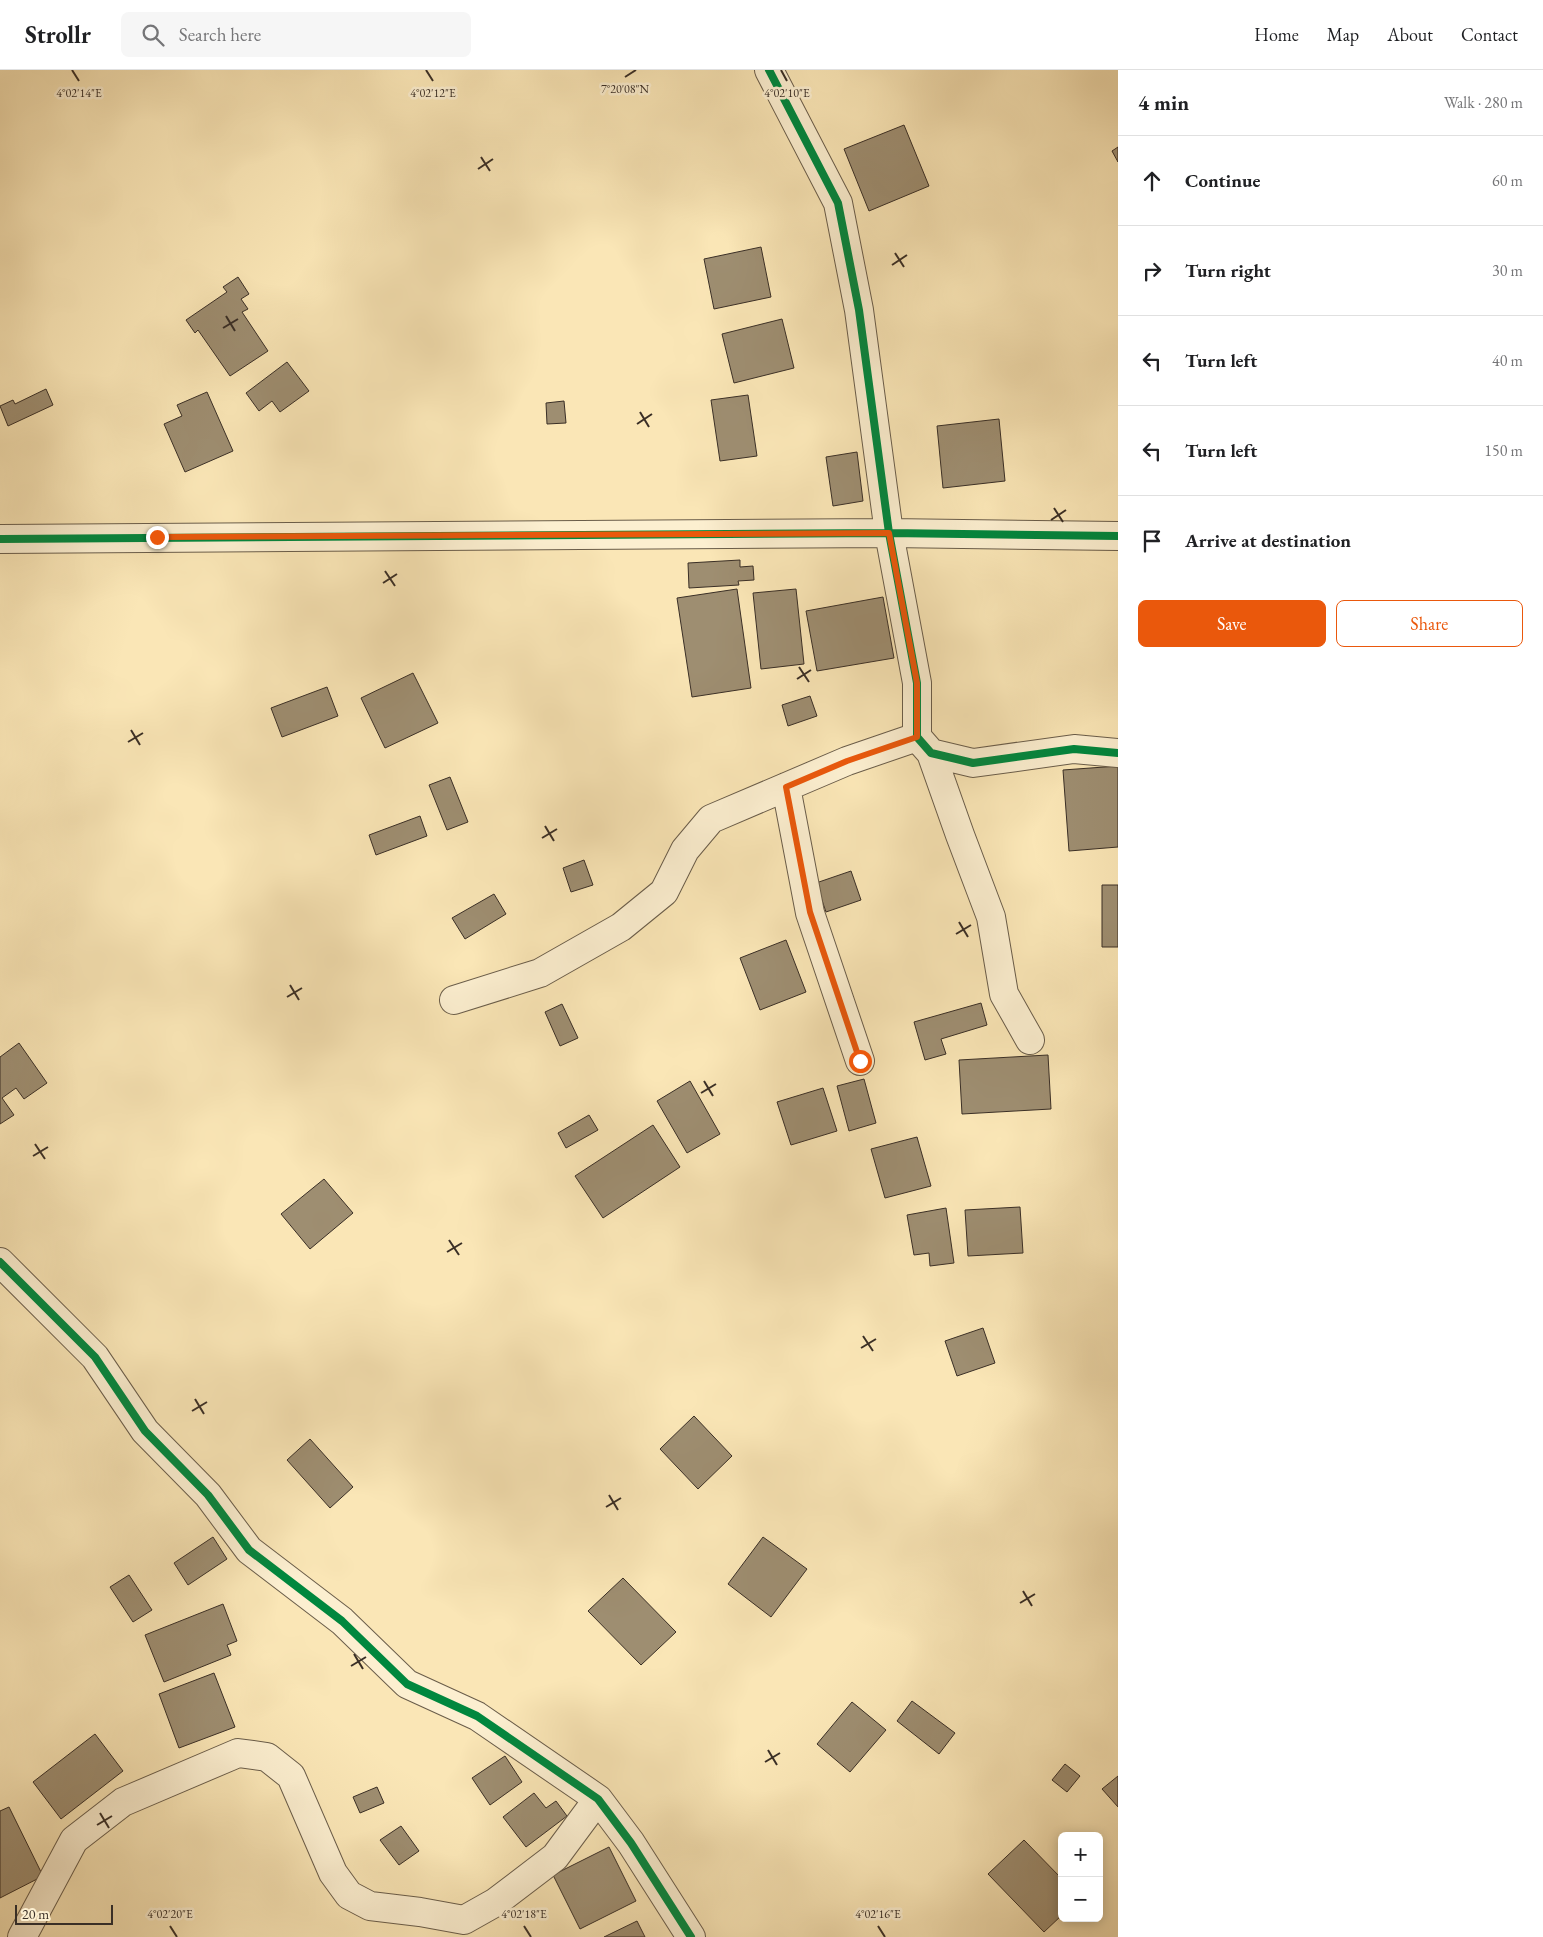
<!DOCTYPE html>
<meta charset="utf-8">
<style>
body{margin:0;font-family:"EB Garamond",serif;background:#f6f6f6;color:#202124}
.controls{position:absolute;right:15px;bottom:15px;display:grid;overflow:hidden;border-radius:8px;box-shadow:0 2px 12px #0003}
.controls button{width:45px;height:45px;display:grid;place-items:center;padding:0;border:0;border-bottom:1px solid #e0e0e0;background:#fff;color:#202124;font:25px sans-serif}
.scale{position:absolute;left:15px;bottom:12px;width:98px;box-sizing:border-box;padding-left:5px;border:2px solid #3a2f26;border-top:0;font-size:14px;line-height:18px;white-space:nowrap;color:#3a2f26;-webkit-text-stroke:4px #fcefd0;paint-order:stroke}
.stop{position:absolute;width:15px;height:15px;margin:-11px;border:4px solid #ea580c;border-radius:50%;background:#fff}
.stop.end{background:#ea580c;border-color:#fff;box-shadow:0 1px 5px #0008}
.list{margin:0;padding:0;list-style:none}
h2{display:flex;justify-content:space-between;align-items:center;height:65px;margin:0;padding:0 20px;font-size:21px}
h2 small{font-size:16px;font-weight:400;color:#757577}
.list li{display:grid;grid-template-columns:32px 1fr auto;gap:15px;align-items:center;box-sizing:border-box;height:90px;padding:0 20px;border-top:1px solid #e0e0e0}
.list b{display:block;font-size:19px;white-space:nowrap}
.list em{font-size:16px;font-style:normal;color:#757577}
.actions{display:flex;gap:10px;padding:15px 20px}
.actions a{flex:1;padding:11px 0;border:1px solid #ea580c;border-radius:8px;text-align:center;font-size:18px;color:#ea580c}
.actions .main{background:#ea580c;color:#fff}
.icon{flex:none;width:28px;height:28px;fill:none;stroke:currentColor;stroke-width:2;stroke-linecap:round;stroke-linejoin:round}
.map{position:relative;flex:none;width:1118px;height:1867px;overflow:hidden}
header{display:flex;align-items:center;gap:30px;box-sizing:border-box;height:70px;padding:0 25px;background:#fff;border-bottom:1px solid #e0e0e0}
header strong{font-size:24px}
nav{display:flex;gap:28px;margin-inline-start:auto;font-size:18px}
.search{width:350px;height:45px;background:#f6f6f6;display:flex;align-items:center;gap:12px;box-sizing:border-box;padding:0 18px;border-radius:8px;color:#757577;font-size:19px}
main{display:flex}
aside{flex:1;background:#fff}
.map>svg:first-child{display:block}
.building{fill:#9e8e71;stroke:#3a2f26}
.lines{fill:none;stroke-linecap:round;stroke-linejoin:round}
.street-casing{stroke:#6a5d4a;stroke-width:30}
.street{stroke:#fcefd0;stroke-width:28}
.cycleway-casing{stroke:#fcefd0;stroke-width:11}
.cycleway{stroke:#00873e;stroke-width:8}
.route{stroke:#ea580c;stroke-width:6}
.ticks{fill:none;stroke:#3a2f26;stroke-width:2}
.ticks-label{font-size:12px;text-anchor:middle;fill:#3a2f26;stroke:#fcefd0;stroke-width:5;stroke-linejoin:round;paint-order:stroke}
</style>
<header>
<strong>Strollr</strong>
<div class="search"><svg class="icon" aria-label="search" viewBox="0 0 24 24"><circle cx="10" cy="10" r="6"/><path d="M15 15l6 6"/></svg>Search here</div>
<nav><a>Home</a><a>Map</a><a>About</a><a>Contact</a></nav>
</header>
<main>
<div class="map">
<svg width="1118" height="1867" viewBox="0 0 1118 1867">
<rect width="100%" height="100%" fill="#fae6b6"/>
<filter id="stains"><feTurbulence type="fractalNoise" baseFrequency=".004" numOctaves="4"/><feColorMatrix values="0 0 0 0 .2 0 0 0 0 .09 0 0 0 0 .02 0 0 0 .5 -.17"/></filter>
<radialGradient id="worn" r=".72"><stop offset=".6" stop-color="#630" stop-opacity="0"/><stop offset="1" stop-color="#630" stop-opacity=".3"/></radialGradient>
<path class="building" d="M904,55L929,116L869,141L844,79Z
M1118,77V92L1112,81Z
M761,177L771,227L714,239L704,189Z
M238,207L249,224L241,229L248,239L242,242L268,281L230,306L198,260L195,263L186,250L227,222L223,217Z
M782,249L794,298L734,313L722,264Z
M287,292L309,321L280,342L272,331L259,341L246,323Z
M46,319L53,335L8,356L0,336L13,330L15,334Z
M207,322L233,381L185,402L164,354L182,346L177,335Z
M748,325L757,386L720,391L711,330Z
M564,331L566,353L547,354L546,333Z
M999,349L1005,411L943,418L937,356Z
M857,382L863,431L833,436L826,387Z
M740,490V497L753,496L754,510L738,511L739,515L689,518L688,493Z
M737,519L751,618L692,627L677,528Z
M796,519L804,594L761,599L753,523Z
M883,527L894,588L817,601L806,541Z
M413,603L438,653L385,678L361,628Z
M327,617L338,646L282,667L271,638Z
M810,626L817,646L788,656L782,635Z
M1118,696V777L1069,781L1063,700Z
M450,707L468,752L447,760L429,715Z
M420,746L427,766L376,785L369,765Z
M584,790L593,815L571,822L563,798Z
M851,801L861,830L826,842L816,813Z
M1102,815H1118V877H1102Z
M494,824L506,844L465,869L452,848Z
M786,870L806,922L760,940L740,888Z
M981,933L987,955L941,969L946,984L925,990L914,952Z
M562,934L578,968L560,976L545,942Z
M19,973L47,1013L24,1029L16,1018L2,1028L14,1045L0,1054V987Z
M1048,985L1051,1039L962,1044L959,990Z
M864,1009L876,1053L849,1061L837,1016Z
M690,1011L720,1064L687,1083L657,1031Z
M823,1018L837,1061L791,1075L777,1032Z
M589,1045L598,1060L566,1078L558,1063Z
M653,1055L680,1097L603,1148L575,1106Z
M917,1067L931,1116L885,1128L871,1079Z
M324,1109L353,1143L310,1179L281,1144Z
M1020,1137L1023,1183L968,1186L965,1140Z
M946,1138L954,1193L930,1196L929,1183L914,1185L907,1145Z
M983,1258L995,1293L957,1306L945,1271Z
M694,1346L732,1386L698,1419L660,1379Z
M310,1369L353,1417L330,1438L287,1390Z
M213,1467L227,1489L188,1515L174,1493Z
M763,1467L807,1499L771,1547L728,1514Z
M129,1505L152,1540L133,1552L110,1517Z
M623,1508L676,1562L641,1595L588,1541Z
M223,1534L237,1571L227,1575L231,1585L164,1612L145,1565Z
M214,1603L235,1657L179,1678L159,1624Z
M912,1631L955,1663L939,1684L897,1651Z
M852,1632L886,1660L850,1702L817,1674Z
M95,1664L123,1701L61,1749L33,1712Z
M505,1686L522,1712L490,1735L472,1708Z
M1065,1694L1080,1706L1067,1722L1052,1710Z
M1118,1706V1737L1102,1719Z
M377,1717L384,1733L360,1743L353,1727Z
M534,1723L546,1738L556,1731L567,1746L526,1777L503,1747Z
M9,1737L43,1806L0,1828V1741Z
M401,1756L419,1781L399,1795L380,1770Z
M1024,1770L1062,1809V1845L1044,1862L988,1804Z
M609,1777L636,1831L580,1859L553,1805Z
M637,1851L645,1867H604Z"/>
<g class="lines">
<defs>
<path id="street" d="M769,0L838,133L859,240L889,463L917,613V667L931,683L973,693L1074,679L1118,683
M0,469L889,463L1118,466
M931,683L960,765L991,847L1004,924L1030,970
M786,717L810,843L860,991
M454,930L540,903L621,857L664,822L685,780L711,749L847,691L917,667
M0,1192L95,1287L145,1361L208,1425L249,1480L342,1551L407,1614L477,1646L598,1729L631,1773L691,1867
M22,1867L74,1770L123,1732L238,1683L267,1687L291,1706L333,1803L349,1825L370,1836L420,1842L464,1850L496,1832L555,1787L598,1729"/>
</defs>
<use href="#street" class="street-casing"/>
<use href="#street" class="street"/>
<defs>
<path id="cycleway" d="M769,0L838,133L859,240L889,463L917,613V667L931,683L973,693L1074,679L1118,683
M0,469L889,463L1118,466
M0,1192L95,1287L145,1361L208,1425L249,1480L342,1551L407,1614L477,1646L598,1729L631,1773L691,1867"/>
</defs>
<use href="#cycleway" class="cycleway-casing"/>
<use href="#cycleway" class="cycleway"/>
</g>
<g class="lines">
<path class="route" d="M157,467L889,463L917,613V667L847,691L786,717L810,842L860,991"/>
</g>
<path class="ticks" d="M72,0L79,11M426,0L433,11M781,0L787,11M625,7L636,0M481,87L490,101M478,99L493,89M895,183L904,197M892,195L907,185M226,246L235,261M223,258L238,249M640,342L649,357M637,354L652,344M1054,438L1063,452M1051,450L1066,440M385,501L395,516M383,513L397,504M799,597L809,612M797,609L811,600M131,660L140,675M128,672L143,663M545,756L554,771M542,768L557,759M959,852L968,867M956,864L971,855M290,915L299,930M287,927L302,918M704,1011L713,1026M701,1023L716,1014M35,1074L45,1089M33,1086L48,1077M449,1170L459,1185M447,1182L462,1173M863,1266L873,1281M861,1278L876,1269M195,1329L204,1344M192,1341L207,1332M609,1425L618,1440M606,1437L621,1428M1023,1521L1032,1536M1020,1533L1035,1524M354,1584L363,1599M351,1596L366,1587M768,1680L777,1695M765,1692L780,1683M100,1743L109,1758M97,1755L112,1746M170,1856L177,1867M524,1856L531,1867M878,1856L885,1867"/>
<g class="ticks-label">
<text x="625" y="23">7°20'08"N</text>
<text x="79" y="27">4°02'14"E</text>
<text x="433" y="27">4°02'12"E</text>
<text x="787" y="27">4°02'10"E</text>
<text x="170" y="1848">4°02'20"E</text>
<text x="524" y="1848">4°02'18"E</text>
<text x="878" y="1848">4°02'16"E</text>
</g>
<rect width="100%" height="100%" filter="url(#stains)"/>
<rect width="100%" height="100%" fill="url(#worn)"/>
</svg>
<div class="controls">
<button>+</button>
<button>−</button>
</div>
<div class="scale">20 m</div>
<div class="stop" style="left:860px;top:991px"></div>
<div class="stop end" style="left:157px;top:467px"></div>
</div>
<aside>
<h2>4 min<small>Walk · 280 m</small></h2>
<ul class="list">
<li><svg class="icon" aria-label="ahead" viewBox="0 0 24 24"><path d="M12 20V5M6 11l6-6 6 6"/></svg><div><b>Continue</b></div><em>60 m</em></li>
<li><svg class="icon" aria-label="right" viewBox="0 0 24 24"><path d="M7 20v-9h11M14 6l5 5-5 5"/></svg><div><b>Turn right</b></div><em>30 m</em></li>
<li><svg class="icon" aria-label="left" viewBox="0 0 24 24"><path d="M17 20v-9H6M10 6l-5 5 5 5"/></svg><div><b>Turn left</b></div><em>40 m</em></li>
<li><svg class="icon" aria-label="left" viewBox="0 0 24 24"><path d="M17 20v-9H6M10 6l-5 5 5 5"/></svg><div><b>Turn left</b></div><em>150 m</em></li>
<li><svg class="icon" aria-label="arrive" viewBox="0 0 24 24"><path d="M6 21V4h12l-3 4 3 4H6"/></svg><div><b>Arrive at destination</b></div></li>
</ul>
<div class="actions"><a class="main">Save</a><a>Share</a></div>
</aside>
</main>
